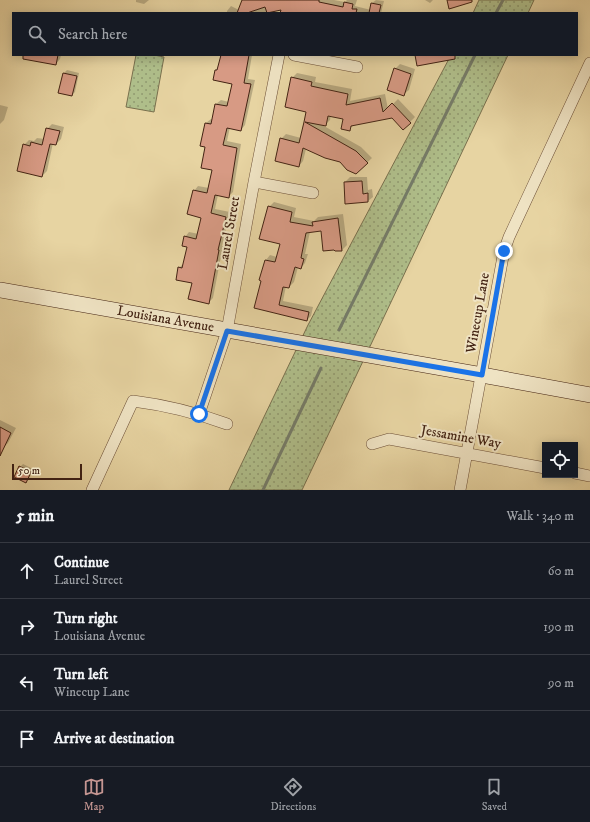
<!DOCTYPE html>
<meta charset="utf-8">
<style>
body{margin:0;font-family:"IM FELL DW Pica",serif;background:#20242c;color:#f1f3f6}
.controls{position:absolute;right:12px;bottom:12px;display:grid;overflow:hidden;border-radius:0px;box-shadow:0 2px 10px #0003}
.controls button{width:36px;height:36px;display:grid;place-items:center;padding:0;border:0;border-bottom:1px solid #363941;background:#171b24;color:#f1f3f6;font:20px sans-serif}
.scale{position:absolute;left:12px;bottom:10px;width:70px;box-sizing:border-box;padding-left:4px;border:2px solid #432313;border-top:0;font-size:11px;line-height:14px;white-space:nowrap;color:#432313;-webkit-text-stroke:3px #efe3c3;paint-order:stroke}
.stop{position:absolute;width:12px;height:12px;margin:-9px;border:3px solid #1a73e8;border-radius:50%;background:#fff}
.stop.end{background:#1a73e8;border-color:#fff;box-shadow:0 1px 4px #0008}
.list{margin:0;padding:0;list-style:none}
h2{display:flex;justify-content:space-between;align-items:center;height:52px;margin:0;padding:0 16px;font-size:17px}
h2 small{font-size:13px;font-weight:400;color:#9ea1a6}
.list li{display:grid;grid-template-columns:26px 1fr auto;gap:12px;align-items:center;box-sizing:border-box;height:56px;padding:0 16px;border-top:1px solid #363941}
.list b{display:block;font-size:15px;white-space:nowrap}
.list p{margin:0;font-size:13px;white-space:nowrap;color:#9ea1a6}
.list em{font-size:13px;font-style:normal;color:#9ea1a6}
.icon{flex:none;width:22px;height:22px;fill:none;stroke:currentColor;stroke-width:2;stroke-linecap:round;stroke-linejoin:round}
.map{position:relative;flex:none;width:590px;height:490px;overflow:hidden}
.search{position:absolute;background:#171b24;box-shadow:0 2px 10px #0003;left:12px;right:12px;top:12px;height:44px;display:flex;align-items:center;gap:10px;box-sizing:border-box;padding:0 14px;border-radius:0px;color:#9ea1a6;font-size:15px}
.sheet{height:276px;background:#171b24}
nav{display:flex;justify-content:space-around;align-items:center;box-sizing:border-box;height:56px;border-top:1px solid #363941;background:#171b24;font-size:11px;color:#9ea1a6}
nav a{display:grid;justify-items:center;gap:2px}
nav .on{color:#c59692}
.map>svg:first-child{display:block}
.green{fill:url(#green-dots);stroke:#79704e}
.shadow{fill:#0003}
.lines{fill:none;stroke-linecap:round;stroke-linejoin:round}
.stream{stroke:#757c69;stroke-width:3}
.building{fill:#d79a84;stroke:#432313}
.street-casing{stroke:#6c4f37;stroke-width:12}
.secondary-casing{stroke:#432313;stroke-width:16}
.street{stroke:#efe3c3;stroke-width:11}
.secondary{stroke:#efe3c3;stroke-width:15}
.route{stroke:#1a73e8;stroke-width:5}
.labels{text-anchor:middle;dominant-baseline:central;stroke-width:4;stroke-linejoin:round;paint-order:stroke}
.street-label{font-size:14px;fill:#432313;stroke:#efe3c3}
</style>
<div class="map">
<svg width="590" height="490" viewBox="0 0 590 490">
<defs>
<pattern id="green-dots" width="8" height="8" patternUnits="userSpaceOnUse"><rect width="8" height="8" fill="#afbe8a"/><path d="M2 2h.1M6 6h.1" fill="none" stroke="#909a70" stroke-width="1.8" stroke-linecap="round"/></pattern>
</defs>
<rect width="100%" height="100%" fill="#e7d4a2"/>
<filter id="stains"><feTurbulence type="fractalNoise" baseFrequency=".005" numOctaves="4"/><feColorMatrix values="0 0 0 0 .2 0 0 0 0 .09 0 0 0 0 .02 0 0 0 .5 -.17"/></filter>
<radialGradient id="worn" r=".72"><stop offset=".6" stop-color="#630" stop-opacity="0"/><stop offset="1" stop-color="#630" stop-opacity=".3"/></radialGradient>
<path class="green" d="M479,0H534L528,13H473Z
M136,55H154L164,57L154,112L126,107Z
M451,55H508L302,490H229L308,325Z"/>
<path class="shadow" d="M136,0H149L144,4L136,2Z
M243,0H334L345,2L347,0H357L355,6L371,10L372,3L376,0L384,1L381,13H282L283,5L279,9L265,13H227V11L231,6L239,10Z
M425,0H433L430,3Z
M36,55H61L60,59L56,64Z
M222,55H252L248,79L255,80L245,125L241,130L230,127L227,141L241,144L233,192L228,197L218,195L215,209L230,212L222,246H223L213,298L208,303L179,268L184,263L188,246L185,237L189,232L199,234L203,217L194,191L198,186L209,188L213,169L206,146V123L211,119H213L216,104L221,100L229,102L233,83L216,70L219,67Z
M400,64L415,69L409,90L404,94L395,69Z
M67,70L79,73L75,92L72,95L64,73Z
M297,73L316,77L315,82L352,89L350,101L385,94L388,109L398,99L415,117L403,129L392,117L354,125L349,129L344,118L331,115L330,120L324,126L361,147L372,158L356,173L341,161L306,149L303,161L299,166L281,139L286,134L301,138L307,111L292,78Z
M0,105L8,107L4,120L0,124Z
M52,124L64,127L61,139L56,144L53,143L47,171L42,176L24,145L29,140L34,141L37,138L45,139L47,129Z
M350,177H367L368,190L372,189L373,197L368,201L346,203L345,182Z
M274,202L296,208L294,217L314,221L318,217L343,214L347,245L342,250H336L322,230L310,232L305,254H308L305,263L301,268L298,267L294,282L289,287L286,286L283,301L313,307L311,316L307,320L256,307L262,280L260,279L266,260L270,255L277,257L281,244L269,207Z
M0,420L16,428L8,443L4,447L0,446Z
M23,464L33,469L29,479L26,482L20,467Z"/>
<g class="lines">
<path class="stream" d="M496,13L503,0
M339,330L475,55
M263,490L321,368"/>
</g>
<path class="building" d="M242,0H319V2L343,7L344,2L353,4L352,9H357L356,13H280L281,10L267,13L265,7L247,13H237Z
M447,0H472V2L449,9Z
M371,3L381,5L379,13H369Z
M23,55H58L56,65L23,59Z
M221,55H249L244,83L251,84L241,131L227,128L223,145L237,148L229,198L215,195L211,213L226,217L218,250H219L209,304L188,299L192,283L176,280L178,267L182,268L187,247L182,246L184,236L196,239L201,218L187,214L193,190L207,193L212,170L201,168L205,147L200,146L205,123L211,124L215,104L227,106L232,84L213,80L215,70H217Z
M415,55H455V59L417,66Z
M394,68L411,74L404,96L387,90Z
M63,73L77,76L72,96L58,93Z
M291,77L312,82L311,86L348,94L346,105L380,98L383,112L392,103L411,123L403,130L392,118L351,126L350,131L341,129L343,119L328,116L326,126L305,122L356,151L368,163L356,174L347,170L340,162L325,158L303,148L299,167L275,161L280,138L299,143L304,122L306,112L285,107Z
M46,128L60,131L56,145L50,144L42,177L17,171L23,144L30,146L31,142L42,145Z
M362,181L363,194L368,193V202L345,204L344,182Z
M268,206L292,212L290,222L313,226L312,222L338,218L342,251H335L334,250L323,251L321,231L306,233L301,258L304,259L301,269L295,267L289,288L283,287L279,305L309,312L307,321L254,308L261,281L259,280L265,260L275,262L280,244L259,239Z
M0,427L11,433L0,456Z
M19,466L31,472L26,483L14,477Z"/>
<g class="lines">
<defs>
<path id="street" d="M294,55L357,67
M254,182L313,193
M199,414L227,331L254,182L279,55
M372,444L389,439L545,468
M575,473L590,476
M92,490L133,401C165,405 197,413 227,424
M460,490L504,251L509,237L590,63"/>
<g id="secondary">
<path id="s1" d="M0,290L482,375L590,395"/>
</g>
</defs>
<use href="#street" class="street-casing"/>
<use href="#secondary" class="secondary-casing"/>
<use href="#street" class="street"/>
<use href="#secondary" class="secondary"/>
</g>
<g class="lines">
<path class="route" d="M199,414L227,331L482,375L504,251"/>
</g>
<g class="labels">
<g class="street-label">
<text transform="translate(229 233) rotate(-80)">Laurel Street</text>
<text transform="translate(478 313) rotate(-80)">Winecup Lane</text>
<text stroke="none"><textPath href="#s1" startOffset="168">Louisiana Avenue</textPath></text>
<text transform="translate(461 437) rotate(10)">Jessamine Way</text>
</g>
</g>
<rect width="100%" height="100%" filter="url(#stains)"/>
<rect width="100%" height="100%" fill="url(#worn)"/>
</svg>
<div class="controls">
<button><svg class="icon" aria-label="locate" viewBox="0 0 24 24"><circle cx="12" cy="12" r="6"/><path d="M12 2v4M12 18v4M2 12h4M18 12h4"/></svg></button>
</div>
<div class="scale">50 m</div>
<div class="stop" style="left:199px;top:414px"></div>
<div class="stop end" style="left:504px;top:251px"></div>
<div class="search"><svg class="icon" aria-label="search" viewBox="0 0 24 24"><circle cx="10" cy="10" r="6"/><path d="M15 15l6 6"/></svg>Search here</div>
</div>
<section class="sheet">
<h2>5 min<small>Walk · 340 m</small></h2>
<ul class="list">
<li><svg class="icon" aria-label="ahead" viewBox="0 0 24 24"><path d="M12 20V5M6 11l6-6 6 6"/></svg><div><b>Continue</b><p>Laurel Street</p></div><em>60 m</em></li>
<li><svg class="icon" aria-label="right" viewBox="0 0 24 24"><path d="M7 20v-9h11M14 6l5 5-5 5"/></svg><div><b>Turn right</b><p>Louisiana Avenue</p></div><em>190 m</em></li>
<li><svg class="icon" aria-label="left" viewBox="0 0 24 24"><path d="M17 20v-9H6M10 6l-5 5 5 5"/></svg><div><b>Turn left</b><p>Winecup Lane</p></div><em>90 m</em></li>
<li><svg class="icon" aria-label="arrive" viewBox="0 0 24 24"><path d="M6 21V4h12l-3 4 3 4H6"/></svg><div><b>Arrive at destination</b></div></li>
</ul>
</section>
<nav>
<a class="on"><svg class="icon" aria-label="map" viewBox="0 0 24 24"><path d="M3 6l6-2 6 2 6-2v14l-6 2-6-2-6 2zM9 4v14M15 6v14"/></svg>Map</a>
<a><svg class="icon" aria-label="directions" viewBox="0 0 24 24"><path d="M12 3l9 9-9 9-9-9zM9 14v-3h6M13 9l2 2-2 2"/></svg>Directions</a>
<a><svg class="icon" aria-label="saved" viewBox="0 0 24 24"><path d="M7 4h10v16l-5-4-5 4z"/></svg>Saved</a>
</nav>
